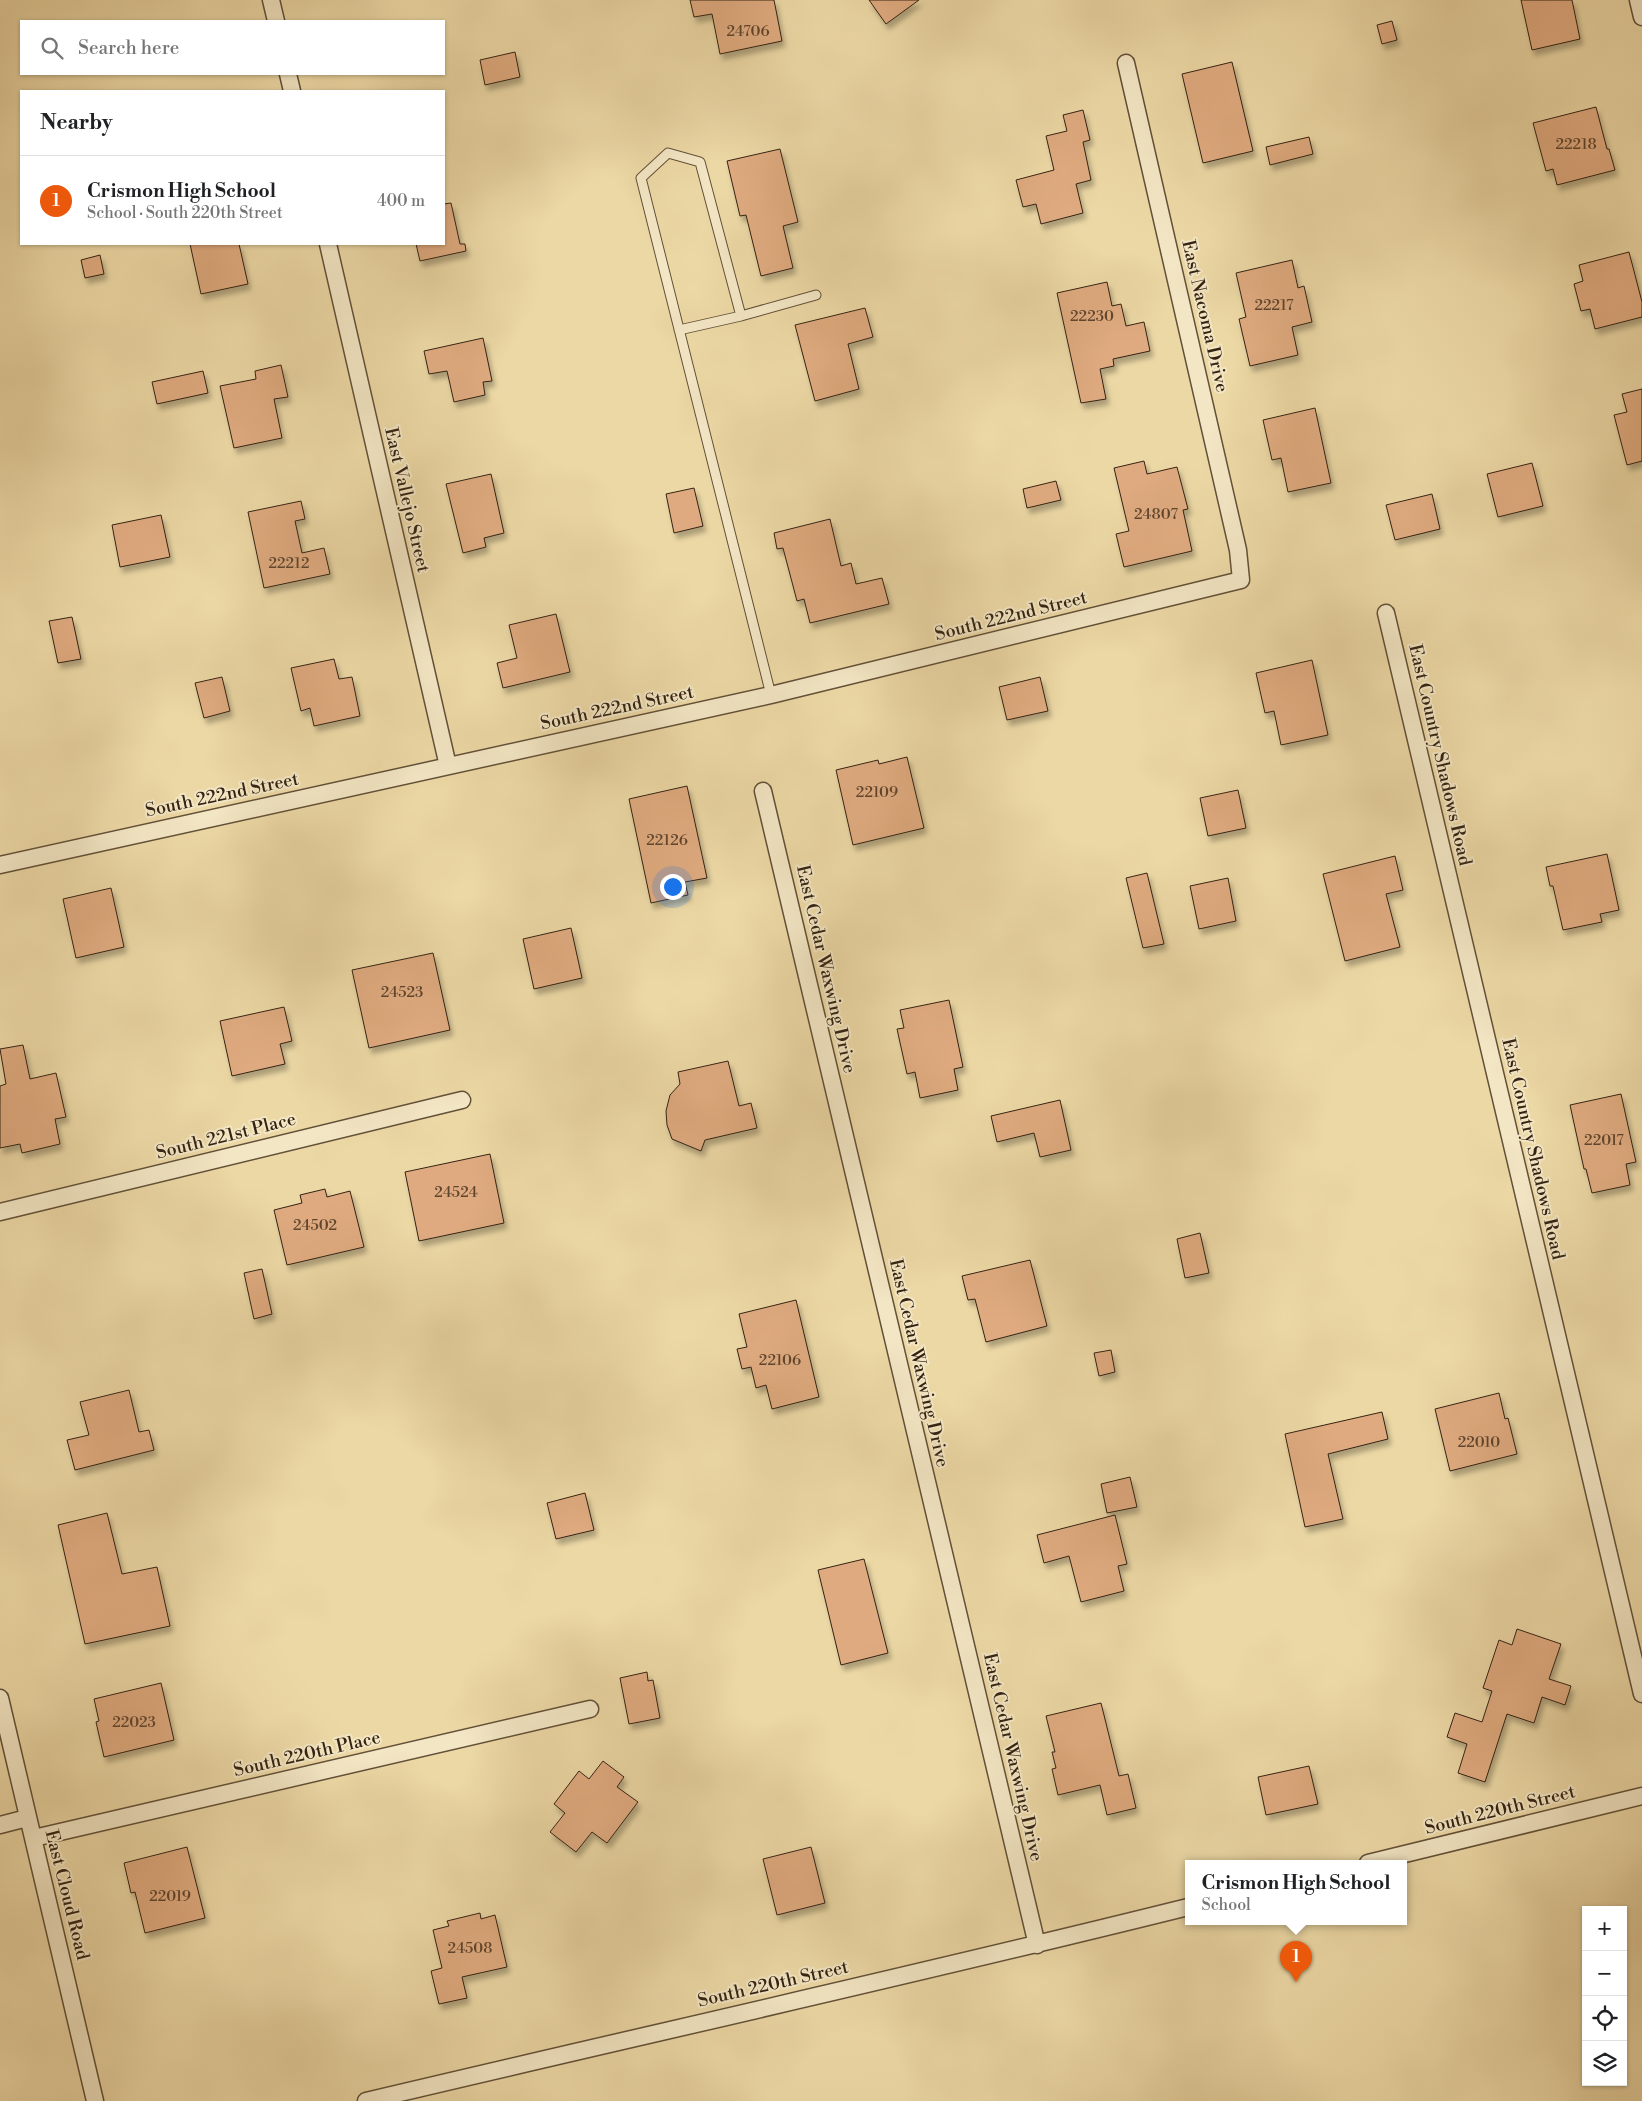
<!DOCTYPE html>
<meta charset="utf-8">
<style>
body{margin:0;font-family:"Libre Bodoni",serif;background:#f2f2f2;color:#202124}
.controls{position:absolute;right:15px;bottom:15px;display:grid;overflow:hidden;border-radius:0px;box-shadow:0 1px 4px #0004}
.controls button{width:45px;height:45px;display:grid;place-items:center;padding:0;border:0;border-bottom:1px solid #e0e0e0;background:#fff;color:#202124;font:25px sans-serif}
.you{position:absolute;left:672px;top:886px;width:18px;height:18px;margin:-12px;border:4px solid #fff;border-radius:50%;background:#1a73e8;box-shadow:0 0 0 8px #1a73e833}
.badge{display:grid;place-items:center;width:32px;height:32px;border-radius:50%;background:#ea580c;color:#fff;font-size:16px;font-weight:700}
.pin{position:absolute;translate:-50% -41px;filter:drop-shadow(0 1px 2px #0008)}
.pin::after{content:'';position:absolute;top:26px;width:18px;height:15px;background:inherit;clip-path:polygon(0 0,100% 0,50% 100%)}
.popup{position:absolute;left:1185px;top:1860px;width:222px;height:65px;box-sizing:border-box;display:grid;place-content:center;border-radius:0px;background:#fff;filter:drop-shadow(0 1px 4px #0005);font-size:16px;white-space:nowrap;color:#757577}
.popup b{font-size:19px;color:#202124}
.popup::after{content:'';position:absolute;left:50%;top:100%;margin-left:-10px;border:10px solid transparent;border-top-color:#fff}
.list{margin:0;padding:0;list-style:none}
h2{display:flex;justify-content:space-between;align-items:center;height:65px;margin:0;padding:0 20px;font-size:21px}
h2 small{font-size:16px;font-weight:400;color:#757577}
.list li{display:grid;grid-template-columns:32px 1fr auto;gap:15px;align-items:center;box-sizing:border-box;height:90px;padding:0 20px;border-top:1px solid #e0e0e0}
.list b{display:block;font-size:19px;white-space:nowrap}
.list p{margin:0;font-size:16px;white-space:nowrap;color:#757577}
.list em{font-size:16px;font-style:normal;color:#757577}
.icon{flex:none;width:28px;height:28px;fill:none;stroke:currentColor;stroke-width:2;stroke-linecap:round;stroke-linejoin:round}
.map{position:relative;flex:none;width:1642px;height:2101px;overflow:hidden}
.search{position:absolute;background:#fff;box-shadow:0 1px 4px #0004;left:20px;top:20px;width:425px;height:55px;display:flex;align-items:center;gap:12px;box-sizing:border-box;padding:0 18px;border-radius:0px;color:#757577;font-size:19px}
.panel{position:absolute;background:#fff;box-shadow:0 1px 4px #0004;left:20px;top:90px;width:425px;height:155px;border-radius:0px}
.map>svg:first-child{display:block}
.building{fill:#dfaa7f;stroke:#342313;filter:url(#shadow)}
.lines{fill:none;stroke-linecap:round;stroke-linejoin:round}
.service-casing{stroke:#625038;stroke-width:11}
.minor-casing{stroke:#625038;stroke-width:19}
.service{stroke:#f3e6c4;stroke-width:9}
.minor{stroke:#f3e6c4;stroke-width:16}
.labels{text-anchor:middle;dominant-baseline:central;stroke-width:4;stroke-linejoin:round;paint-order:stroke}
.number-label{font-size:15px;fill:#5f452e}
.street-label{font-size:18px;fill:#342313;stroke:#f3e6c4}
</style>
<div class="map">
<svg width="1642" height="2101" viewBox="0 0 1642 2101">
<defs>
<filter id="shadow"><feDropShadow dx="3" dy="5.5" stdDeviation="2.5" flood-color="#0004"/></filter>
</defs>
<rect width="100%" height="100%" fill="#ecd8a5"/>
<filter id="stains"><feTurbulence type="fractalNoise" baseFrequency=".004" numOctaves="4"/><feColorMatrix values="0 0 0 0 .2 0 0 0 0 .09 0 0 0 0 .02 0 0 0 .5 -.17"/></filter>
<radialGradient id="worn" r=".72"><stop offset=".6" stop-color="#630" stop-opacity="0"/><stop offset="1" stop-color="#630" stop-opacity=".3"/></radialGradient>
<path class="building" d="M690,0H774L782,41L720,54L712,14L694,17Z
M869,0H919L886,24Z
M1521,0H1572L1580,39L1532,50Z
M1392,21L1397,40L1382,44L1377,25Z
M515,52L520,77L485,85L480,60Z
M1232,62L1253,151L1203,163L1182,74Z
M1596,107L1607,149H1609L1615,170L1557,185L1553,169L1546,171L1533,123Z
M1083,110L1090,140L1083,142L1091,180L1076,184L1083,213L1041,224L1036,204L1023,207L1016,180L1054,170L1046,136L1067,131L1063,115Z
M1309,137L1313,154L1270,165L1266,147Z
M780,149L798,222L783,226L793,268L761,276L746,215L740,216L727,161Z
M451,203L460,244H465L466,251L420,261L416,244H444V204Z
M190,244H239L248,284L201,294Z
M1629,252L1642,302V317L1595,329L1590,309L1581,311L1574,284L1583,281L1579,265Z
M100,255L104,274L85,278L81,260Z
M1292,260L1298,288L1304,286L1312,322L1292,327L1298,355L1250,366L1239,319L1246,317L1236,273Z
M1107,282L1112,306L1121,304L1126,326L1144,322L1150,351L1113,359L1114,366L1100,369L1106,399L1081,403L1057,293Z
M865,308L873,337L848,344L859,389L815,401L795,325Z
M483,338L492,381L483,382L485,395L454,402L447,371L429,374L424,351Z
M281,365L288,397L274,399L282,438L234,448L220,386L256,379L255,371Z
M203,371L208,393L157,404L152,382Z
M1642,389V461L1627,465L1614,415L1627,412L1622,394Z
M1315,408L1331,483L1288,492L1281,458L1272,460L1263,420Z
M1144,461L1147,474L1177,467L1188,509L1183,510L1192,551L1124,567L1116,534L1129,531L1114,468Z
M1532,463L1543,506L1498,517L1487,474Z
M491,474L504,533L484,538L486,547L463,553L446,484Z
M1056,481L1061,500L1027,508L1023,489Z
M694,488L703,526L674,533L666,494Z
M1432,494L1440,529L1395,540L1386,505Z
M301,501L305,519L295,521L302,553L324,548L330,574L264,588L248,512Z
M161,515L170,557L120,567L112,525Z
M830,519L841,566L851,563L856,584L882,578L889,604L810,623L804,599L797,601L783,548L777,549L774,533Z
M556,614L570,672L503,688L497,663L517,658L509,625Z
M72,617L81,659L58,663L49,621Z
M334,659L339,679L352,677L360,716L314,726L310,708L301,711L291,668Z
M1312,660L1328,735L1281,745L1274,711L1265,713L1256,673Z
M222,677L230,711L204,718L195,683Z
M1040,677L1048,711L1007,720L999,687Z
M907,757L924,828L853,845L836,770L878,760L879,764Z
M687,786L707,878L685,882L688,895L651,903L629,799Z
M1238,790L1246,828L1208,836L1200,798Z
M1607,854L1619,910L1600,914L1602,922L1563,930L1553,886H1550L1546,867Z
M1395,856L1403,890L1386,894L1400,947L1345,961L1323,874Z
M1147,873L1164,944L1143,948L1126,878Z
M1228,878L1236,921L1199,929L1190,886Z
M111,888L124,947L76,958L63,899Z
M571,928L582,978L534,989L523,939Z
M433,953L450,1030L369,1048L352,970Z
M949,1000L963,1067L954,1069L958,1090L920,1098L915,1072L907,1074L897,1029L904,1028L900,1010Z
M284,1007L292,1041L280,1044L285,1064L232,1076L220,1021Z
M23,1045L30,1079L56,1073L66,1117L55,1119L60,1144L22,1153L20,1144L0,1148V1086L6,1084L0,1049Z
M728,1061L739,1106L751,1103L757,1128L705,1140L701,1151L672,1139L667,1125L666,1111L670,1095L680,1084L678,1072Z
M1621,1094L1636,1162L1626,1164L1630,1185L1592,1193L1586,1169H1584L1570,1105Z
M1060,1100L1071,1150L1040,1157L1034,1133L997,1142L991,1116Z
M490,1154L504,1223L419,1241L405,1172Z
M325,1189L327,1197L350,1191L364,1247L287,1265L274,1210L302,1203L300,1195Z
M1200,1233L1209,1273L1185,1278L1177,1239Z
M1030,1260L1047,1326L986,1342L975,1299L968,1300L962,1276Z
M262,1269L272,1314L254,1319L244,1273Z
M796,1300L819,1397L772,1409L766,1385L756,1388L751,1367L742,1369L737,1349L747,1347L739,1314Z
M1111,1350L1115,1372L1099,1376L1094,1353Z
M129,1390L139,1432L149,1430L154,1450L75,1470L67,1440L89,1435L80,1402Z
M1499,1393L1505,1419L1508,1418L1517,1454L1450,1471L1435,1409Z
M1382,1412L1388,1439L1328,1454L1343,1519L1305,1527L1285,1434Z
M1130,1477L1137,1507L1107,1513L1101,1484Z
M585,1493L594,1530L556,1539L547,1503Z
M107,1513L122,1574L157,1567L170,1626L85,1644L58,1525Z
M1115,1515L1127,1564L1118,1566L1124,1591L1081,1602L1069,1556L1044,1563L1037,1535Z
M864,1559L888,1653L841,1665L818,1570Z
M1517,1629L1561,1644L1549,1679L1571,1686L1565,1705L1542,1697L1534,1723L1507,1714L1485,1782L1458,1773L1467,1744L1447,1737L1455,1713L1482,1722L1492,1691L1483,1688L1499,1640L1512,1645Z
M647,1672L648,1681L653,1680L660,1718L629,1724L620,1678Z
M161,1683L174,1740L104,1757L96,1722L99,1721L94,1699Z
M1101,1703L1119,1776L1128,1774L1136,1808L1107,1815L1100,1785L1058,1795L1052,1769L1056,1768L1052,1752H1055L1046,1716Z
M603,1761L624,1777L617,1787L638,1802L607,1843L592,1832L576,1852L550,1832L565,1813L554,1804L579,1771L589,1779Z
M1309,1766L1318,1804L1266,1815L1258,1777Z
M187,1847L205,1918L145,1933L135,1892L131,1893L124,1863Z
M811,1847L825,1903L777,1915L763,1859Z
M480,1913L481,1919L495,1915L507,1967L462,1977L467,1998L439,2004L431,1971L442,1968L433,1930L449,1926L447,1921Z"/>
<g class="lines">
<defs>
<path id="service" d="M679,330L741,316
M771,695L641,178L668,153L700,162L741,316L816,295"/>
<path id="minor" d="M271,0L276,21
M1638,0L1642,17
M288,74L292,91
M328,244L448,766
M1386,613L1642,1694
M763,791L1037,1945
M0,865L771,695L1241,580L1238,550L1126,63
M0,1212L462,1100
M0,1698L95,2101
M0,1825L27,1818
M34,1838L590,1709
M1368,1863L1642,1796
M366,2101C640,2036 915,1975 1188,1907"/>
</defs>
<use href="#service" class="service-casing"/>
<use href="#minor" class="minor-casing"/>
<use href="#service" class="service"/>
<use href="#minor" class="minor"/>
</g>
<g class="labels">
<g class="number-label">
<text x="748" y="31">24706</text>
<text x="1576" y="144">22218</text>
<text x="1274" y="305">22217</text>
<text x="1092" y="316">22230</text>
<text x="1156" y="514">24807</text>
<text x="289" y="563">22212</text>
<text x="877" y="792">22109</text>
<text x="667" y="840">22126</text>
<text x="402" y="992">24523</text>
<text x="1604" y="1140">22017</text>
<text x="456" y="1192">24524</text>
<text x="315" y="1225">24502</text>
<text x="780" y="1360">22106</text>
<text x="1479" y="1442">22010</text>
<text x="134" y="1722">22023</text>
<text x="170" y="1896">22019</text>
<text x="470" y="1948">24508</text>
</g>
<g class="street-label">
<text transform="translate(1205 316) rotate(77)">East Nacoma Drive</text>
<text transform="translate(407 500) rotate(77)">East Vallejo Street</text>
<text transform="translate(1011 616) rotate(-14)">South 222nd Street</text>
<text transform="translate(617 708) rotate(-12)">South 222nd Street</text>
<text transform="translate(1440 755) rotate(77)">East Country Shadows Road</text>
<text transform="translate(222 795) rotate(-12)">South 222nd Street</text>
<text transform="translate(826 969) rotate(77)">East Cedar Waxwing Drive</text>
<text transform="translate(226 1136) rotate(-14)">South 221st Place</text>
<text transform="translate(1533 1149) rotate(77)">East Country Shadows Road</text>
<text transform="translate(919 1363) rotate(77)">East Cedar Waxwing Drive</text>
<text transform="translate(307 1754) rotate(-13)">South 220th Place</text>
<text transform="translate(1013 1757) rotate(77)">East Cedar Waxwing Drive</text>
<text transform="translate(1500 1810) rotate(-14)">South 220th Street</text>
<text transform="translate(67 1895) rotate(76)">East Cloud Road</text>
<text transform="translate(773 1984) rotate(-13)">South 220th Street</text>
</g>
</g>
<rect width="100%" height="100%" filter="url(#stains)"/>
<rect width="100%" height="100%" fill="url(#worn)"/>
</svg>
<div class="controls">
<button>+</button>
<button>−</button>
<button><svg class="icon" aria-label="locate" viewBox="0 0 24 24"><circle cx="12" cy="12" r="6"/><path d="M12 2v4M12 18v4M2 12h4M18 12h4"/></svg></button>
<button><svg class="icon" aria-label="layers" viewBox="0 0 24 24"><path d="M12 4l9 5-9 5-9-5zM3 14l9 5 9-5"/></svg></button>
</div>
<div class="you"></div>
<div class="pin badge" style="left:1296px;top:1982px">1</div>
<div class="popup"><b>Crismon High School</b>School</div>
<div class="search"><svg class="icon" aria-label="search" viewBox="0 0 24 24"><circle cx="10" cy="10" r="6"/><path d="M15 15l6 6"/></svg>Search here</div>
<section class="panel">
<h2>Nearby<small></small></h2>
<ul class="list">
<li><span class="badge">1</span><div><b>Crismon High School</b><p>School · South 220th Street</p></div><em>400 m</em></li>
</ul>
</section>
</div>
